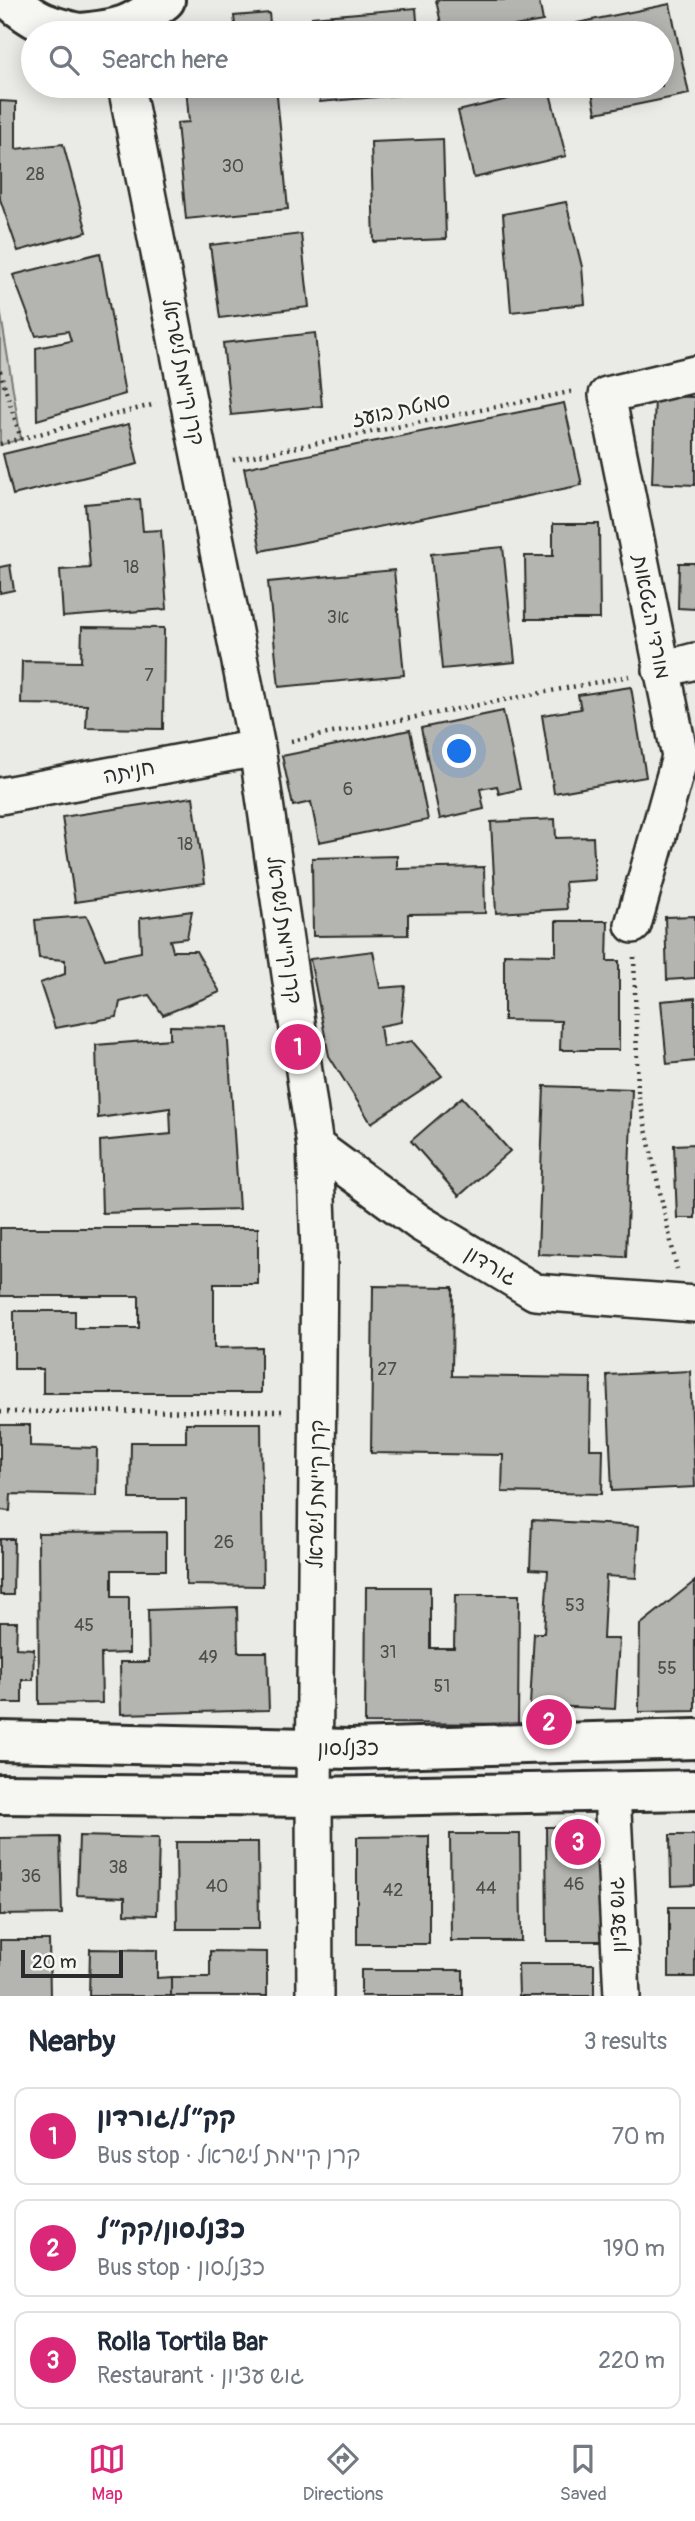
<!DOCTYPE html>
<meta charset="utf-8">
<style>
body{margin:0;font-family:Pangolin,"Playpen Sans Hebrew",sans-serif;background:#f6f6f7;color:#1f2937}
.scale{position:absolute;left:21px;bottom:18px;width:102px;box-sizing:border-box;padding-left:7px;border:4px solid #2b2b2b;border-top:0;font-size:19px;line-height:24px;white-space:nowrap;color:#2b2b2b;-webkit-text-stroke:5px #f6f6f2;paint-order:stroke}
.you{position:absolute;left:460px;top:752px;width:24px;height:24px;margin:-18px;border:5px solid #fff;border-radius:50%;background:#1a73e8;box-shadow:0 0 0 10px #1a73e833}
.badge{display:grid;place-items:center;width:46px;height:46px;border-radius:50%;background:#db2777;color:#fff;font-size:23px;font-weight:700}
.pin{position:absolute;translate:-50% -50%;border:4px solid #fff;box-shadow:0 2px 7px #0006}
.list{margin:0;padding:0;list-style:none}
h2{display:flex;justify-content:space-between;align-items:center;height:91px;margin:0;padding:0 28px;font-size:30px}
h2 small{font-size:23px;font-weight:400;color:#747a83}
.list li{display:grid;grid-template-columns:46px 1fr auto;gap:21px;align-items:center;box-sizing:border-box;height:98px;margin:0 14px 14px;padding:0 14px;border:2px solid #e0e1e3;border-radius:14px}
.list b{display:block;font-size:26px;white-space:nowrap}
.list p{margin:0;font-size:23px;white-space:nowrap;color:#747a83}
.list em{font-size:23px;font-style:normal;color:#747a83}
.icon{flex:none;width:38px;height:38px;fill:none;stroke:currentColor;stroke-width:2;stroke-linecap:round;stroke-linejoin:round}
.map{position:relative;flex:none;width:695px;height:1996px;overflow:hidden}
.search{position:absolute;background:#fff;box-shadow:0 4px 18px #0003;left:21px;right:21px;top:21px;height:77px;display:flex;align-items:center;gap:18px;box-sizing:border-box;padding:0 24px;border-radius:38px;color:#747a83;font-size:26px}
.sheet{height:427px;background:#fff}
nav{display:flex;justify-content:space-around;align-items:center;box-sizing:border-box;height:98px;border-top:2px solid #e0e1e3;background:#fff;font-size:19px;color:#747a83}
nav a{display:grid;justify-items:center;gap:4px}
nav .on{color:#db2777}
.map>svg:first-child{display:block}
.green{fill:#cacac7;stroke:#7a7a79;stroke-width:2}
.building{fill:#b4b4b1;stroke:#2b2b2b;stroke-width:2}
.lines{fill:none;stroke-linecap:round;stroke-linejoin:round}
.minor-casing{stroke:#2b2b2b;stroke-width:40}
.tertiary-casing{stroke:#2b2b2b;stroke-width:44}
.path{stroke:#2b2b2b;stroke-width:4.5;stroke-dasharray:2 5;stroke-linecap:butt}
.minor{stroke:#f6f6f2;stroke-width:35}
.tertiary{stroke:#f6f6f2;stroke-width:38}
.labels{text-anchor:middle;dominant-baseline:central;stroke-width:5;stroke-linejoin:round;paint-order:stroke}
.number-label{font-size:18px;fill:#4d4d4c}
.street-label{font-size:21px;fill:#2b2b2b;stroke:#f6f6f2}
</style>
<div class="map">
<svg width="695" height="1996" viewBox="0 0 695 1996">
<rect width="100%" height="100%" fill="#eaeae6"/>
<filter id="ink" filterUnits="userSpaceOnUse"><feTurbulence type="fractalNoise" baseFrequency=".0143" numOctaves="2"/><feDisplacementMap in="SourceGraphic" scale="14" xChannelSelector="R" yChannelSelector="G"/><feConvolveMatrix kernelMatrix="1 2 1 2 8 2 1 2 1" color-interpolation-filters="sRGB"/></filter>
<g filter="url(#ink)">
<path class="green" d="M0,309L21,439L0,445Z"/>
<path class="building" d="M436,0H539L543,21L475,33H443Z
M670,4L689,94L596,113L591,86H662V33H579L577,23Z
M416,8L418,33H314L312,17Z
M269,13L271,33H236L234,16Z
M186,86H276L288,209L186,219L177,123L189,122Z
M318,86H423V93L320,102Z
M549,89L566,156L474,178L458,111Z
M0,101L16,102V149L63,144L87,232L18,251L0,199Z
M443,139L446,239L374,242L371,142Z
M566,202L582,267L585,304L511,312L503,214Z
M301,234L309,307L220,318L210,245Z
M100,253L125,394L37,420L36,348L71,341L68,331L36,336L13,275Z
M315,333L322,406L231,415L223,343Z
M655,396L695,397V485L652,483Z
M564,403L582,485L261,551L244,468Z
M129,424L138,464L13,495L3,454Z
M140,499L143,531L161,530L167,609L63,617L60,570L90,568L85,504Z
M553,524H599L600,619H526L525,556H553Z
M503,547L515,662L442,669L431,554Z
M679,563H695V609L678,608Z
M10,565L14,590L0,593V567Z
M394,570L404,675L279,687L268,582Z
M82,627L164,628L163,729L86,728L87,705L21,704L22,661L81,662Z
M631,687L646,777L554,793L542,715L581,709L578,695Z
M503,711L520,789L499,794L497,786L480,789L484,809L440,819L421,728Z
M410,730L428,820L319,842L311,802L293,806L282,756Z
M193,797L205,883L75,902L62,817Z
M555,819L556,838L593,837L595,880L565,882L567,909L496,913L491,822Z
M397,856V869L484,867L485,913L408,914V935L313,936L312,858Z
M192,911L187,938L170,940L173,951H196L220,992L163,1015L149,995L120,1002L117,1017L55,1028L40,983L65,974V960L39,958L35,920L87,916L105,959L141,952L140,918Z
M695,916V978L667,980L665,917Z
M556,921H608L607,961H619V1050H560L561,1021L504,1020V954L556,955Z
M373,951L380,988L405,986L401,1022L380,1026L383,1047L412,1041L442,1076L371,1123L329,1056L310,959Z
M695,998V1061L667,1064L661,1001Z
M170,1026L227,1027L239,1209L102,1213L100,1141L171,1134L170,1108L98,1118L96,1045L170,1039Z
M544,1086L632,1089L626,1257L538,1254Z
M462,1097L510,1151L459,1196L411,1141Z
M695,1144V1218H677L674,1145Z
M0,1228H258V1284H214V1348L261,1347V1393H43V1369H14V1311H75V1328H139V1296H0Z
M373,1286L453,1287L452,1376L591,1378L590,1449H603L602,1494L502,1492L503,1455L371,1453Z
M690,1371L695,1487L612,1491L607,1375Z
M186,1423H261L263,1586L186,1585V1499H130L131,1442H186Z
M0,1425H30V1446L97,1448L96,1496L11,1494L10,1511L0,1510Z
M532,1520L639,1526L636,1578L606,1576L603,1639H619L615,1709L530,1705L534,1633H544L548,1570L530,1569Z
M166,1532V1570H112V1597H129V1653L101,1654L102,1703L39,1704L38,1533Z
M0,1539H14L13,1595H0Z
M695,1581V1711L639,1712L640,1625Z
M366,1587H430V1648H454L455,1595H519L518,1724L365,1723Z
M237,1607L238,1652H267L269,1710L121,1714L120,1662H149L148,1610Z
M0,1622H17L16,1648L34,1649L33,1680H22V1703H0Z
M546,1827H601L602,1941H547Z
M450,1834H520L521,1941H451Z
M670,1835H695V1885L671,1886Z
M79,1836L159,1838L157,1915L125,1914V1897L77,1895Z
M429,1836V1944H357V1837Z
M60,1837L62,1914L0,1915V1838Z
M176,1842H258L259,1929H177Z
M669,1907H695V1977H669Z
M0,1940H49L50,1996H0Z
M90,1949L157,1950V1978L171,1977V1996H89Z
M210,1951L267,1952V1996H171V1977H210Z
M518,1964H594V1996H519Z
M361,1970H463V1996H361Z"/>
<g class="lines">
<defs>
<path id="minor" d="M126,86L257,748L315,1146L319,1251L314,1797L315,1996
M661,670L695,661
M0,796L257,748
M633,925L680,757L607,395L695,374
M315,1146L420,1223L535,1292L695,1304
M612,1792L622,1996"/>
<path id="tertiary" d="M10,0C35,22 46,25 78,33
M80,33C121,29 132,26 165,0
M0,1741L350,1749L695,1739
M0,1794L314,1797L695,1790"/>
</defs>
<use href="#minor" class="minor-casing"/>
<use href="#tertiary" class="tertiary-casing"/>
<path class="path" d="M0,371L21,439
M0,444L156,404
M233,460L575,391
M291,741L629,676
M634,957L638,1093L677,1269
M0,1412L285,1411"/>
<use href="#minor" class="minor"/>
<use href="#tertiary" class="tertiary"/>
</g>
</g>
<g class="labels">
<g class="number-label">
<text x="233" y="166">30</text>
<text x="35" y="174">28</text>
<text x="131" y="567">18</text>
<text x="338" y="617">3א</text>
<text x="149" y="675">7</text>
<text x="348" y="789">6</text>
<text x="185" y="844">18</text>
<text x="387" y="1369">27</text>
<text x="224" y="1542">26</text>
<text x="575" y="1605">53</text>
<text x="84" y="1625">45</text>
<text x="388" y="1652">31</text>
<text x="208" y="1657">49</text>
<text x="667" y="1668">55</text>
<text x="442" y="1686">51</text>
<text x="118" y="1867">38</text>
<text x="31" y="1876">36</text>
<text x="574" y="1884">46</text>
<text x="217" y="1886">40</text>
<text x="486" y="1888">44</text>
<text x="393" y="1890">42</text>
</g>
<g class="street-label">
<text transform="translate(183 372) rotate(79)">קרן קיימת לישראל</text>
<text transform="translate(401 410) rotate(-12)">סמטת בועז</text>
<text transform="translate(651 617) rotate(79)">מורדי הגטאות</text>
<text transform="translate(129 772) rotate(-11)">חניתה</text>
<text transform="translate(284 930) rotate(82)">קרן קיימת לישראל</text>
<text transform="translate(491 1266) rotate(31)">גורדון</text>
<text transform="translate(317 1494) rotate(-89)">קרן קיימת לישראל</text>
<text x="348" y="1748">כצנלסון</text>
<text transform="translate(618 1915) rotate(-93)">גוש עציון</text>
</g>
</g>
</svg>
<div class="scale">20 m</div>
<div class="you"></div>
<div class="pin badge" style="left:298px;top:1047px">1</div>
<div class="pin badge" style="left:549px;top:1722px">2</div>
<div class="pin badge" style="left:578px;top:1842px">3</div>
<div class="search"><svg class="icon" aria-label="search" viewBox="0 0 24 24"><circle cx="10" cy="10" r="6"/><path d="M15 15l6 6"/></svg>Search here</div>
</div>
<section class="sheet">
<h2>Nearby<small>3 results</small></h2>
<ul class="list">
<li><span class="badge">1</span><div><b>קק״ל/גורדון</b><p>Bus stop · קרן קיימת לישראל</p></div><em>70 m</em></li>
<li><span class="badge">2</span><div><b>כצנלסון/קק״ל</b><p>Bus stop · כצנלסון</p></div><em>190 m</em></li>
<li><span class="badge">3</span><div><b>Rolla Tortila Bar</b><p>Restaurant · גוש עציון</p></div><em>220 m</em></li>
</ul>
</section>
<nav>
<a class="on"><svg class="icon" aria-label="map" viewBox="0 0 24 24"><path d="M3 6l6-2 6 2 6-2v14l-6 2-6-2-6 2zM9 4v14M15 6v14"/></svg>Map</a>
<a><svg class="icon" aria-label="directions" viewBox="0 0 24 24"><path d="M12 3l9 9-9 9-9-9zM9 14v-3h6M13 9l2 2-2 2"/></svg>Directions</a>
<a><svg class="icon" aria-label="saved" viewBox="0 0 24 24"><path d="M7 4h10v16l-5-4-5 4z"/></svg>Saved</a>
</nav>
